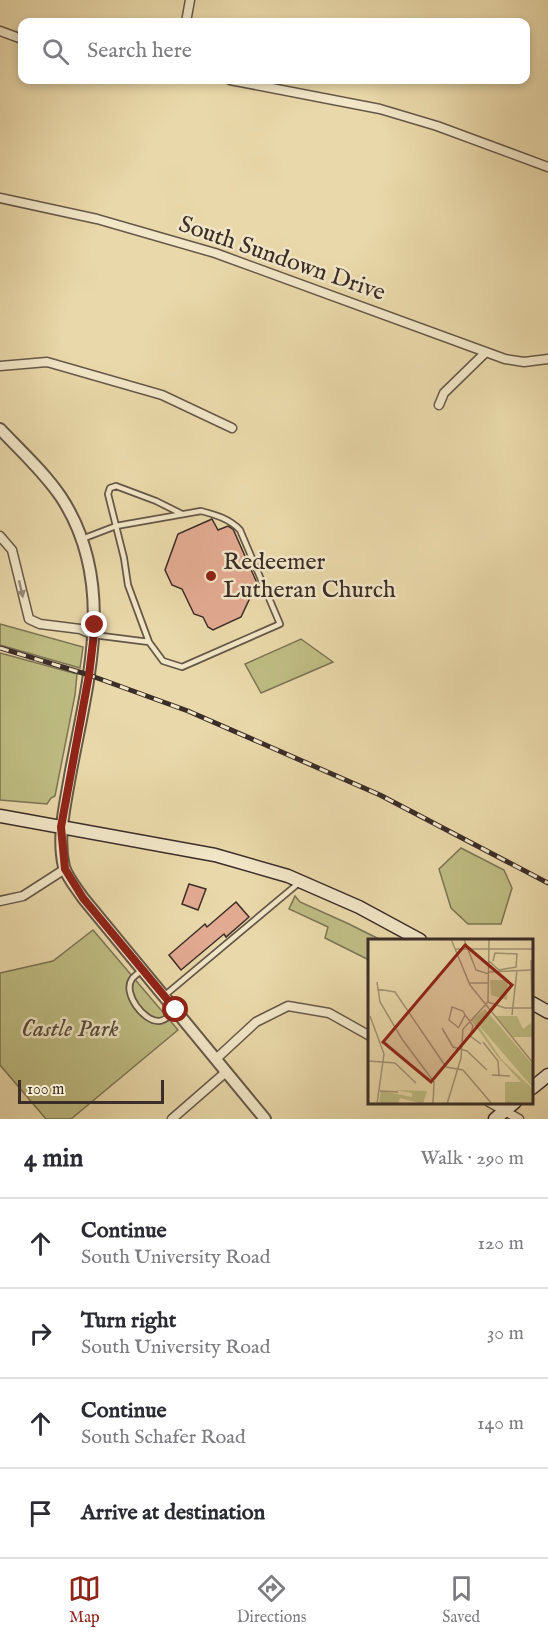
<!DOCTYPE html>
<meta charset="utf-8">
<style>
body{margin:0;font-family:"IM FELL English",serif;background:#f2f2f3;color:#2b2b33}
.scale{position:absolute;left:18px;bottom:15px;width:146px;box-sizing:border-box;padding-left:6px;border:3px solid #3b2d28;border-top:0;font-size:16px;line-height:21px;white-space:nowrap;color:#3b2d28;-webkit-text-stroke:4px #f1e6c7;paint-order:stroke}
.stop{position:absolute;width:18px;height:18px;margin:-14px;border:4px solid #8f2418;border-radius:50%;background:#fff}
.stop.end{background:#8f2418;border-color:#fff;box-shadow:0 2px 6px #0008}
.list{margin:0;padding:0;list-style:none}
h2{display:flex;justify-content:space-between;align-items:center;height:78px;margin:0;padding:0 24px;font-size:26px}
h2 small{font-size:20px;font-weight:400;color:#7c7c81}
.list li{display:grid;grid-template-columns:39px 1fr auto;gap:18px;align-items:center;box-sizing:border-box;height:90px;padding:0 24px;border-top:2px solid #e1e1e2}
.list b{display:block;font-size:22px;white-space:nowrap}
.list p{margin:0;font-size:20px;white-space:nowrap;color:#7c7c81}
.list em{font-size:20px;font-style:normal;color:#7c7c81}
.icon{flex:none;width:33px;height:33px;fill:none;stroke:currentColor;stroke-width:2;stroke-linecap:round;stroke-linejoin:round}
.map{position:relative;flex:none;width:548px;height:1119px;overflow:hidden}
.search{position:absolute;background:#fff;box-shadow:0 3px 9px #0003;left:18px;right:18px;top:18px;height:66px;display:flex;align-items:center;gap:15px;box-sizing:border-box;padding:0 21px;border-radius:12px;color:#7c7c81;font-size:22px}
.sheet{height:438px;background:#fff}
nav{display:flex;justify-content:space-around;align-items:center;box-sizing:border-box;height:84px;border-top:2px solid #e1e1e2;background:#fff;font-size:16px;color:#7c7c81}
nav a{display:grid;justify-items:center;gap:3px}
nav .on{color:#8f2418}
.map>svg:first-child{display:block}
.green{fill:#bebc82;stroke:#7c7455;stroke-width:1.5}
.building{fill:#e2aa91;stroke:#3b2d28;stroke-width:1.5}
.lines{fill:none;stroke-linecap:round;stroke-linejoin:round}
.service-casing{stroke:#665848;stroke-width:8}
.minor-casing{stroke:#665848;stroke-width:11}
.tertiary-casing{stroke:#665848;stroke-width:14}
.secondary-casing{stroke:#3b2d28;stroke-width:15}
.service{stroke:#f1e6c7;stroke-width:4.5}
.minor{stroke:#f1e6c7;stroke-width:8}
.tertiary{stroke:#f1e6c7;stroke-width:10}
.secondary{stroke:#f1e6c7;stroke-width:12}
.rail-casing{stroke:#3b2d28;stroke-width:5}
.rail{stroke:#f1e6c7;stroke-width:3;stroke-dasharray:9;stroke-linecap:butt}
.oneway{fill:#968a78}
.route{stroke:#8f2418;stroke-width:8}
.poi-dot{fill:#8f2418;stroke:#f1e6c7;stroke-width:2}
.labels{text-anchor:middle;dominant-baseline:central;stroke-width:5;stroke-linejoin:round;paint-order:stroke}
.street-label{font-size:24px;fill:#3b2d28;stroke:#f1e6c7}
.poi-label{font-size:24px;fill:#3b2d28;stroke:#f1e6c7;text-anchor:start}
.park-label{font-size:24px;font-style:italic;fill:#554a3a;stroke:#f1e6c7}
.inset-road{fill:none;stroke:#a39475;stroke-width:1.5}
.view{fill:#8f2418;fill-opacity:0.15;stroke:#8f2418;stroke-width:3}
.inset-edge{fill:none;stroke:#3b2d28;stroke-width:3}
</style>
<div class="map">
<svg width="548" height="1119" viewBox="0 0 548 1119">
<rect width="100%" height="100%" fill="#e9d8a9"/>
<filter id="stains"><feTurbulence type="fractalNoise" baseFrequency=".00333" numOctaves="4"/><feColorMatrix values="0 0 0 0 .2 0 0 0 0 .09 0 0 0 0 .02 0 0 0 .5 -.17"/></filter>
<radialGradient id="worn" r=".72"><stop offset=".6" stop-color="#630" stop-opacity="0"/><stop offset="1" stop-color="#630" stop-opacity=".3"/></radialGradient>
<path class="green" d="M0,624L83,647L80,668L0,645Z
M301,639L333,662L261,693L245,664Z
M0,653L77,674L75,695L55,796L51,798L47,804L0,800Z
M461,848L504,870L512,888L501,924H468L451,908L439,869Z
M295,896L300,902L349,924L381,940H370L369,960L325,938L328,927L289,909Z
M93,930L178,1030L71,1119H46L0,1065V973L53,961Z"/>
<path class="building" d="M212,519L218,530L228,526L233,529L257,583L241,617L213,630L208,627L203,617L194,614L182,589L172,585L165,570L178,534Z
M189,884L206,889L198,910L182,904Z
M236,902L249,917L226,937L224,934L181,970L169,955L205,924L207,927Z"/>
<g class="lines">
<defs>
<path id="service" d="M82,539L116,526L124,558L128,585L149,642L94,635
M149,642L163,661L182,667L280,624L240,530C230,519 216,515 201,511L116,526L108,494L110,488L116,486L156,501L182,514
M142,970C139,973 134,976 132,979C122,993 144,1022 159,1021C165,1021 170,1015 175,1011
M164,996L300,882"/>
<path id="minor" d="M186,22L190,0
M0,31L22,39
M230,80L380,109L437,126L548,167
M0,198L97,219L215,253L505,359L524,362L548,359
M0,366L47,362L162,395L232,428
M439,405L444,393L485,353
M0,536L12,550L29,619L40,624L80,629L94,635
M0,901L23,896L65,869
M216,1059L256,1022L288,1006L329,1013L370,1036
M489,1102L519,1119
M172,1119L226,1072"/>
<path id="tertiary" d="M0,429C21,451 44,472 61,497C118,584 87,683 70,776C65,806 57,837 64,867C67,877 77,889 83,898L265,1119"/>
<path id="secondary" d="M0,816L215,855L288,876L359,907L420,940
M532,1003L548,1012
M532,1088L548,1075
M495,1119L515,1102"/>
</defs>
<use href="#service" class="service-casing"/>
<use href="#minor" class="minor-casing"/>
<use href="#tertiary" class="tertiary-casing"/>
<use href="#secondary" class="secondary-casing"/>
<use href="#service" class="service"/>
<use href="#minor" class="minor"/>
<use href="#tertiary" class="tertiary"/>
<use href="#secondary" class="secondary"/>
<defs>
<path id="rail" d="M0,648L89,675L188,711L380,795L548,883"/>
</defs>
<use href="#rail" class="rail-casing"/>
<use href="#rail" class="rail"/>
</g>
<defs><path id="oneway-solid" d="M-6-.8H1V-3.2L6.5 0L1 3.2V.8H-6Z" transform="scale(1.5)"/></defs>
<use class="oneway" href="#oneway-solid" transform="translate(21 589) rotate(77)"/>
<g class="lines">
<path class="route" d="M95,625L89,675L61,827L65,869L83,898L176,1010"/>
</g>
<circle class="poi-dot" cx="211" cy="576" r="6"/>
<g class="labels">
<g class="street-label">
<text transform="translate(282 259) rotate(19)">South Sundown Drive</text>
</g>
<g class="poi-label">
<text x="223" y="562">Redeemer<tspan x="223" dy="28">Lutheran Church</tspan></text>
</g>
<g class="park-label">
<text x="70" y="1029">Castle Park</text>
</g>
</g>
<g transform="translate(368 939)">
<rect width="165" height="165" fill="#e9d8a9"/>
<path d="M122,41H140L139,61L123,56ZM117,70L165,126V149L108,83L134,121L165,150V165H137V143H153L129,117L103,81ZM127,77H149L155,90L163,84L165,98H145ZM28,151L59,152L55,165L32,159L30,165H11L13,152L44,158V154Z" fill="#bebc82"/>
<path class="inset-road" d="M83,0L102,46L165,124M96,0L108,31L121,35M87,10H165M163,21L164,69M121,22L131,31L148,28L149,15L127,14L125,22M121,33L164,31M9,43L12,63L34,100L66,143L65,165M102,44H121M9,50L27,53L78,128L95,131L124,165M120,63L137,69H165M144,76L149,31M2,77L16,115L9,165M101,81L105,87L102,97L113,105M91,88L97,76L101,81M74,89L85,108L99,112L119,131M91,89L81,81L84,68L95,72L97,76M115,103L130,122L131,136M0,122L27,124L48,144M124,136L142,137M12,152L30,153M79,165L93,119L95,90L120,63L121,0"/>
<path class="view" d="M97,6L144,46L63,143L15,103Z"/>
<rect width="165" height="165" class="inset-edge"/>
</g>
<rect width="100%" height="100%" filter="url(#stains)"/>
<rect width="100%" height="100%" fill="url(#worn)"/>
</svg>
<div class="scale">100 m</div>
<div class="stop" style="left:176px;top:1010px"></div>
<div class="stop end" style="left:95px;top:625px"></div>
<div class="search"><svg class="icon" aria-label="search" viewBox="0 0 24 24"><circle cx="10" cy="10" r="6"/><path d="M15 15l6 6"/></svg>Search here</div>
</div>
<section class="sheet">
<h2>4 min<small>Walk · 290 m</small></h2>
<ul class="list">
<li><svg class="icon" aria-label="ahead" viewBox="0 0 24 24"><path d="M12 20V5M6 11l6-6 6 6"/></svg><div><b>Continue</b><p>South University Road</p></div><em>120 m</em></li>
<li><svg class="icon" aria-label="right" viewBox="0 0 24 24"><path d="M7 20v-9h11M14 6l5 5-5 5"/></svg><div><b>Turn right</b><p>South University Road</p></div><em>30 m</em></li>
<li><svg class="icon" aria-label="ahead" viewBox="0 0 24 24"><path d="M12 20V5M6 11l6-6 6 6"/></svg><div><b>Continue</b><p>South Schafer Road</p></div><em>140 m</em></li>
<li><svg class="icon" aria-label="arrive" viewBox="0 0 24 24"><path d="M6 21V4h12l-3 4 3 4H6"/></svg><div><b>Arrive at destination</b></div></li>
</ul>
</section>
<nav>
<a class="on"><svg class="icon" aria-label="map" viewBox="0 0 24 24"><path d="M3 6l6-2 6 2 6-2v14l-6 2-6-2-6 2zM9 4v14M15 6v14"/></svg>Map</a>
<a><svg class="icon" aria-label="directions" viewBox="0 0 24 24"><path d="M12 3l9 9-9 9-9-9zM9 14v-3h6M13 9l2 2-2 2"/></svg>Directions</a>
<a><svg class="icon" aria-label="saved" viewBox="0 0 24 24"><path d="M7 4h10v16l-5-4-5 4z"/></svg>Saved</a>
</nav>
